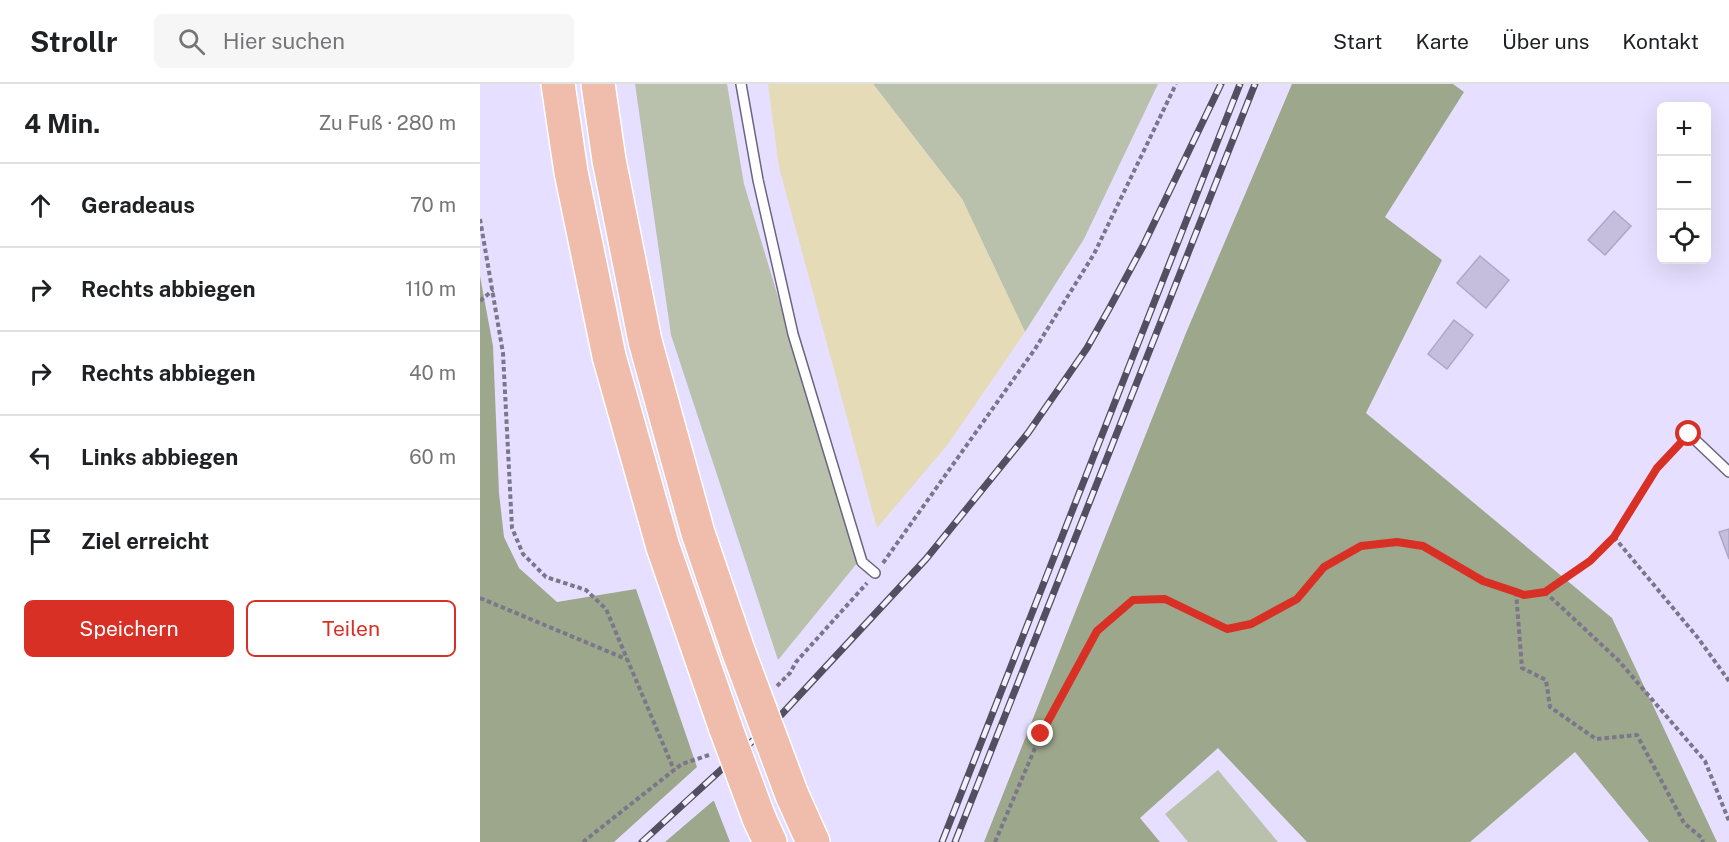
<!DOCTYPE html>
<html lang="de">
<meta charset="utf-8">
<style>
body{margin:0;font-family:"Public Sans",sans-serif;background:#f6f6f6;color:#202124}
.controls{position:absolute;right:18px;top:18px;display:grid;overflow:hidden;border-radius:9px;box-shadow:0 6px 24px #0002}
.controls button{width:54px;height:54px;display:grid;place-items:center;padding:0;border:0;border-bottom:2px solid #e0e0e0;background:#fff;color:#202124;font:30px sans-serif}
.stop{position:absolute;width:18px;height:18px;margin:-14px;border:4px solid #d93025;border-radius:50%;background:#fff}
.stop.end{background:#d93025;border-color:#fff;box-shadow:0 2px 6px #0008}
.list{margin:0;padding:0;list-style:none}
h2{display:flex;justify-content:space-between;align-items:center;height:78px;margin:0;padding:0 24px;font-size:26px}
h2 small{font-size:20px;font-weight:400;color:#757577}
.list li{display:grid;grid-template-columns:39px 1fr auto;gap:18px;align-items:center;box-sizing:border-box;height:84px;padding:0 24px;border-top:2px solid #e0e0e0}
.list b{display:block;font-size:22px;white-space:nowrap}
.list em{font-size:20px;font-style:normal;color:#757577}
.actions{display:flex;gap:12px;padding:18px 24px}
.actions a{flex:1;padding:14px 0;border:2px solid #d93025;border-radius:9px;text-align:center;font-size:21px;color:#d93025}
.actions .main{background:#d93025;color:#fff}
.icon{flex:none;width:33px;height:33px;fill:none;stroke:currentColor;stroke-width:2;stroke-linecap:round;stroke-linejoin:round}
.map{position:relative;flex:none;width:1249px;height:758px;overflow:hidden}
header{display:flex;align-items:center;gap:36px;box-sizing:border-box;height:84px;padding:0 30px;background:#fff;border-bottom:2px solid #e0e0e0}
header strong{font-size:28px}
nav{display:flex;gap:33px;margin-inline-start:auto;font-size:21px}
.search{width:420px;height:54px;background:#f6f6f6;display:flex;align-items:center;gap:15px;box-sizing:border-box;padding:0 21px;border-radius:9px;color:#757577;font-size:22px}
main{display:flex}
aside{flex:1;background:#fff}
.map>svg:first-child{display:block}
.green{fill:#b9c1ac}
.forest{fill:#9da78b}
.sand{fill:#e5dbb6}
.building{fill:#c5bfdd;stroke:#aea7c5;stroke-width:1.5}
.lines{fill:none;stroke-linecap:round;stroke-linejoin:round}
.lane-casing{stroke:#6b6480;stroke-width:12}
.highway-casing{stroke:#fff;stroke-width:36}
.path{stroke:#7b768b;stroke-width:4;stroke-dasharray:4.5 3;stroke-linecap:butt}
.lane{stroke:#fff;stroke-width:9}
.highway{stroke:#f0bcac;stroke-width:33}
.rail-casing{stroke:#534f60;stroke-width:7}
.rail{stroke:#f2f0fd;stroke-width:4.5;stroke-dasharray:14;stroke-linecap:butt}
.highway-bridge-casing{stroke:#fff;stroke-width:36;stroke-linecap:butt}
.highway-bridge{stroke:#f0bcac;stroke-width:33}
.route{stroke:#d93025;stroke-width:8}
</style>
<header>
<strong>Strollr</strong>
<div class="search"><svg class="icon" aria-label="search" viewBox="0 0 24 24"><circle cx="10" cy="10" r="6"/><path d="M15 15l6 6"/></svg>Hier suchen</div>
<nav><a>Start</a><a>Karte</a><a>Über uns</a><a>Kontakt</a></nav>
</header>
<main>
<aside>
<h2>4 Min.<small>Zu Fuß · 280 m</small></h2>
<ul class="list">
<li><svg class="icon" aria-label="ahead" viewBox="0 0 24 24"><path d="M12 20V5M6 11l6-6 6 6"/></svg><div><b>Geradeaus</b></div><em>70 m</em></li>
<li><svg class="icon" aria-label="right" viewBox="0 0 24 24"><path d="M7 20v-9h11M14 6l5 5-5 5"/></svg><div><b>Rechts abbiegen</b></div><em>110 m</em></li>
<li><svg class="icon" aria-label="right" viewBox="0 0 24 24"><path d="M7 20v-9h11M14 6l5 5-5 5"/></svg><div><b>Rechts abbiegen</b></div><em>40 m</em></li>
<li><svg class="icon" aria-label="left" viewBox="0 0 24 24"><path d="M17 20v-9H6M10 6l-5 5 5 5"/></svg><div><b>Links abbiegen</b></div><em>60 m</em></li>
<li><svg class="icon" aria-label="arrive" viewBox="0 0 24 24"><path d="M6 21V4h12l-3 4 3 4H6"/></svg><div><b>Ziel erreicht</b></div></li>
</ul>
<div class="actions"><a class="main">Speichern</a><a>Teilen</a></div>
</aside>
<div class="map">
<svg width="1249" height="758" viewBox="0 0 1249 758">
<rect width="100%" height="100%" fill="#e6dfff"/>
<path class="green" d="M155,0H247L264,100L378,478L298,576L191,251Z
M393,0H678L604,155L545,248L482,115Z
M738,686L798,758H708L685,730Z"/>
<path class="forest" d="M812,0H973L984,8L905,133L962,176L886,329L1132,534L1237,758H1169L1095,668L990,758H827L738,664L660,734L680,758H504L706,249Z
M0,192L13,262L19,409L24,453L39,484L77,518L156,505L217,683L134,758H0Z
M234,717L250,758H185L233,717Z"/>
<path class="sand" d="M288,0H393L482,115L545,248L468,360L397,444L299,83Z"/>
<path class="building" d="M1134,127L1151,142L1125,171L1108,156Z
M1000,172L1029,196L1006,224L977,199Z
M974,236L993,251L967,285L948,270Z
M1249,445V475L1239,448Z"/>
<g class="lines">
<defs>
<path id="lane" d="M261,0L278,96L313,250L382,478L395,489
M1209,350L1249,388"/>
<path id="highway" d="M78,0L91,88L129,272L183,463L246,645
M118,0L129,76L165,257L218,449L259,569
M312,711L333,758
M279,734L290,758"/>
</defs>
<use href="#lane" class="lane-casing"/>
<use href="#highway" class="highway-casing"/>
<path class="path" d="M0,135L23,269L32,444L43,470L66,493L106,506L126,525L194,686
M0,217L13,206
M1134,453L1218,554L1249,597
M403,479L555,265L614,170L696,0
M1036,508L1042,584L1066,596L1070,623L1116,655L1157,651L1204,739L1222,754L1223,758
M1065,508L1138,576L1225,677L1249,737
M0,514L146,575
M297,602L310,589L316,578L387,499
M103,758L194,686L202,680L229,671
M515,758L561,650L617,547L653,516L685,515L747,545L771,540L817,515L844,483L881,462L917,458L943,462L1003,497L1036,508L1044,511L1065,508L1110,477L1134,453L1177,384L1200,360"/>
<use href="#lane" class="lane"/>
<use href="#highway" class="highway"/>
<defs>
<path id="rail" d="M162,758L301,631L446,475L548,349L607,264L629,225L663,162L741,0
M462,758L760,0
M475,758L775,0"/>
</defs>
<use href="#rail" class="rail-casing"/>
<use href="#rail" class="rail"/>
<defs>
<path id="highway-bridge" d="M259,569L312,711
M246,645L279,734"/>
</defs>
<use href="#highway-bridge" class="highway-bridge-casing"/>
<use href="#highway-bridge" class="highway-bridge"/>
</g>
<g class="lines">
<path class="route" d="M561,650L617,547L653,516L685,515L747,545L771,540L817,515L844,483L881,462L917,458L943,462L1003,497L1036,508L1044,511L1065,508L1110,477L1134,453L1177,384L1209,350"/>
</g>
</svg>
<div class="controls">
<button>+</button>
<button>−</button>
<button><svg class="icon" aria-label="locate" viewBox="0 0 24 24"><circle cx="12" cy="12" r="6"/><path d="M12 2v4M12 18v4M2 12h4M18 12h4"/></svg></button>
</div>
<div class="stop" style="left:1209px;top:350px"></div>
<div class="stop end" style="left:561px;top:650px"></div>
</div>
</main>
